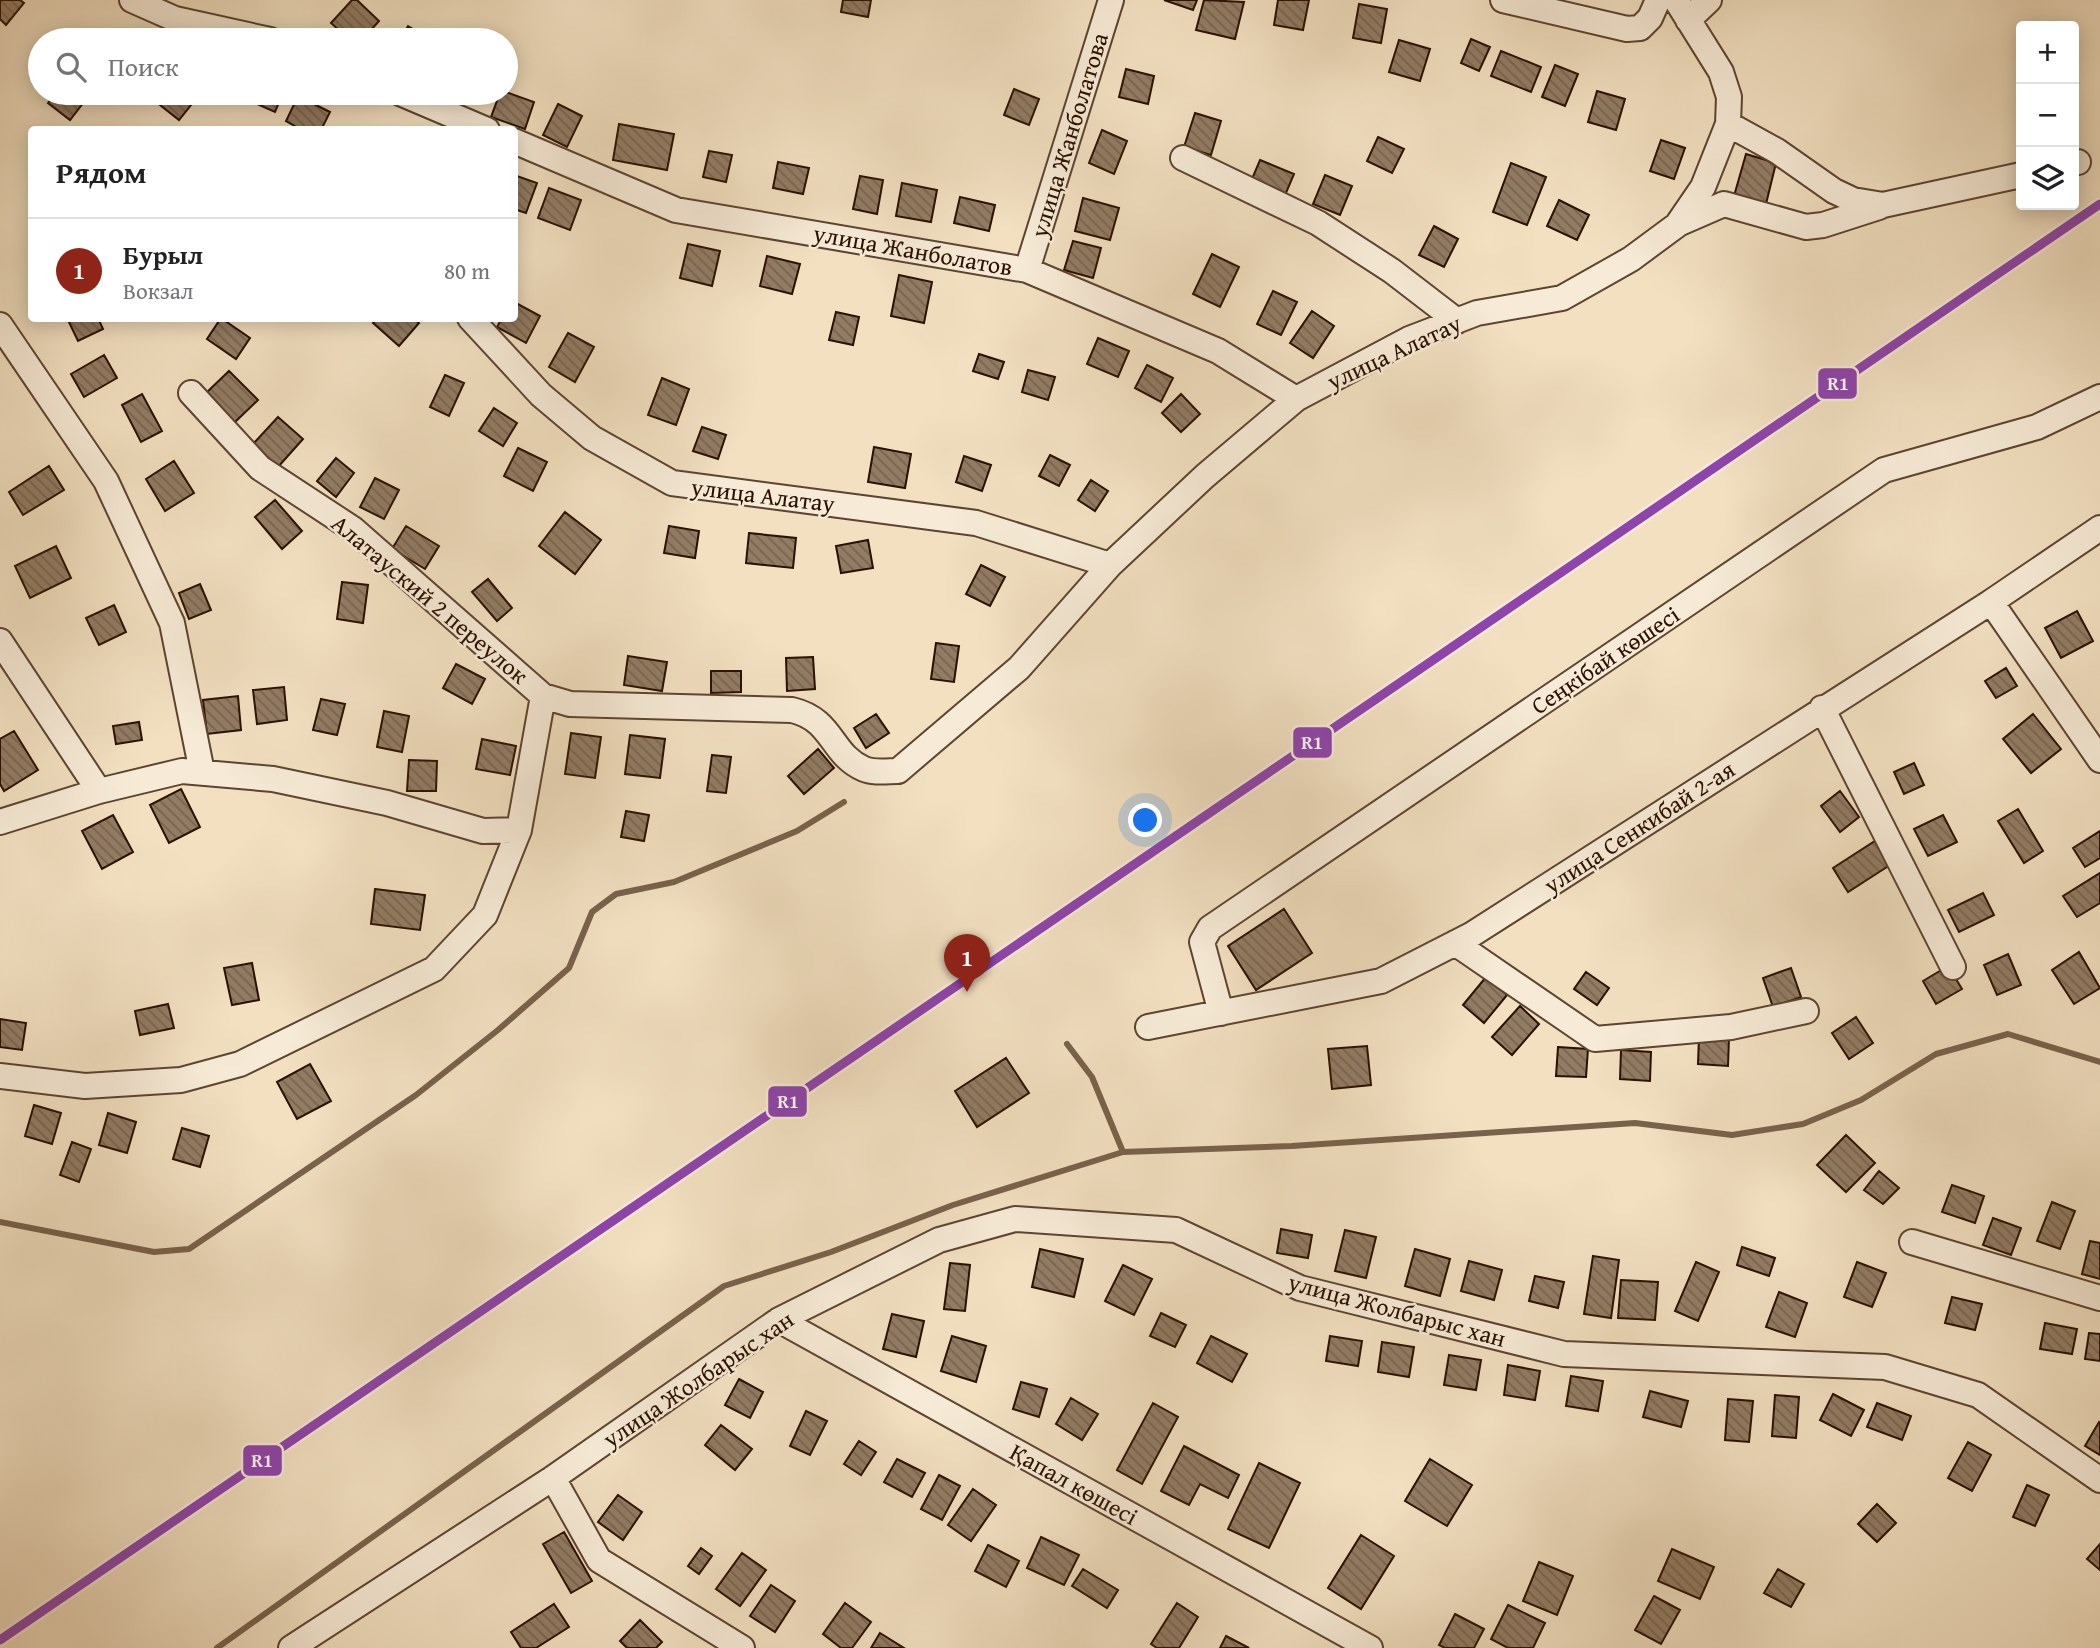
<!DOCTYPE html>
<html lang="ru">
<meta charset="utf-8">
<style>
body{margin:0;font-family:"Gentium Book Plus",serif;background:#f6f6f6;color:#202124}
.controls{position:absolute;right:21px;top:21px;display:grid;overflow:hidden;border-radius:7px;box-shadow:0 4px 18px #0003}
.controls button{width:63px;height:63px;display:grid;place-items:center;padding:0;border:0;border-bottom:2px solid #e0e0e0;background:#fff;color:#202124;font:35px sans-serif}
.you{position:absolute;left:1146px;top:821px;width:24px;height:24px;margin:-18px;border:5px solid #fff;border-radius:50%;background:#1a73e8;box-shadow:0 0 0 10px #1a73e833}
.badge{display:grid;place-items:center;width:46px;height:46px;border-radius:50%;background:#8f2418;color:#fff;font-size:23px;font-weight:700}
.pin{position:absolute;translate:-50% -58px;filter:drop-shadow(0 2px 4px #0008)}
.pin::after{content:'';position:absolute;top:37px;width:24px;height:21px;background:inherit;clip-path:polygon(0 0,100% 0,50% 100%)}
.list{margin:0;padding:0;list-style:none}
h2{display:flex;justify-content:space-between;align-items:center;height:91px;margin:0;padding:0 28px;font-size:30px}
h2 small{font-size:23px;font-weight:400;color:#757577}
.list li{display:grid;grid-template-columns:46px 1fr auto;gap:21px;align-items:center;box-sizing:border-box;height:105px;padding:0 28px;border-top:2px solid #e0e0e0}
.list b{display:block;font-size:26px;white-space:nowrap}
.list p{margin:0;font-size:23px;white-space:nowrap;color:#757577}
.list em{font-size:23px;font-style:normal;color:#757577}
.icon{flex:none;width:38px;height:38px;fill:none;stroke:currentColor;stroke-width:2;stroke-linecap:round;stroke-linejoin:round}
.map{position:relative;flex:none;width:2100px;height:1648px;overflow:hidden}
.search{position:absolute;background:#fff;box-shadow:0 4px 18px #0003;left:28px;top:28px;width:490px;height:77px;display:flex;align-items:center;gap:18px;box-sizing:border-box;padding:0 24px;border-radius:38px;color:#757577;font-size:26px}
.panel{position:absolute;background:#fff;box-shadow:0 4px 18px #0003;left:28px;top:126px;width:490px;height:196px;border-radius:7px}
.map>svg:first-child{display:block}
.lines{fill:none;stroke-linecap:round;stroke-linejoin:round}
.stream{stroke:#79624c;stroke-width:6}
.building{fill:url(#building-back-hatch);stroke:#2a1000;stroke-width:2}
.minor-casing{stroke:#5c4430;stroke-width:28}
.minor{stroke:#f7ebd7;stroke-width:24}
.rail-1-casing{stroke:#f7ebd7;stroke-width:14}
.rail-1{stroke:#8e44ad;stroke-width:9}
.labels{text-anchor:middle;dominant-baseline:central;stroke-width:5;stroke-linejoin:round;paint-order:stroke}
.street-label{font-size:24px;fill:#2a1000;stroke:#f7ebd7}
.line-badge{stroke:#f7ebd7;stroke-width:2.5}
.badge-label{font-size:19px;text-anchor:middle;font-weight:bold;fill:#fff}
</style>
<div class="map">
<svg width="2100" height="1648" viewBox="0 0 2100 1648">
<defs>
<pattern id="building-back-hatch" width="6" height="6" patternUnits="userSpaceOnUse" patternTransform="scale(1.75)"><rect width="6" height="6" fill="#927c64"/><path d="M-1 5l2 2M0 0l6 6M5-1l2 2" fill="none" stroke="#776450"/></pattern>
</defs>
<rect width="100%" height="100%" fill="#f2e0c1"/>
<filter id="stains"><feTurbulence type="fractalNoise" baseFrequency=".00286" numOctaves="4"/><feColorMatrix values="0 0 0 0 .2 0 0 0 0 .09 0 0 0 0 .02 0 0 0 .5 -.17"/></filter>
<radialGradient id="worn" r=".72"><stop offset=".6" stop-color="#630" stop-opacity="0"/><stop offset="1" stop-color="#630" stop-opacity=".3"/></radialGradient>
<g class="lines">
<path class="stream" d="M1067,1044L1092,1077L1123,1152
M0,1222L154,1252L189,1249L416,1095L498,1030L569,968L592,912L616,894L674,882L797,831L844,802
M217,1648L724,1286L831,1252L953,1205L1123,1152L1292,1146L1635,1123L1732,1135L1803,1124L1861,1100L1936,1054L2008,1034L2100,1062"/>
</g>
<path class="building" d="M0,0H20L24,3L6,25L0,19Z
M352,0H357L379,21L362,40H350L331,23Z
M843,0H871L868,17L841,12Z
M1164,0H1197L1193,10Z
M1204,0L1244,2L1235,39L1196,30Z
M1278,0H1309L1303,30L1274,25Z
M1359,4L1387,9L1381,43L1353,38Z
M408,26L432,40H400Z
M1471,39L1490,47L1479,71L1461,63Z
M1399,40L1430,49L1420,81L1389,72Z
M1501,51L1541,67L1531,92L1491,76Z
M1555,65L1578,74L1565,106L1542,97Z
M1126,69L1154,76L1148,104L1119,97Z
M1014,89L1039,99L1029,125L1004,115Z
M1597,91L1625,99L1616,130L1588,122Z
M506,92L534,102L525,129L491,117L500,93Z
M56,93H88L90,94L70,120L48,103Z
M161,93H196L199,95L179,120L155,101Z
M252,93H283L275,112L248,100Z
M298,96L330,112L321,130H302L286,121Z
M558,104L582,116L567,147L543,135Z
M1195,113L1221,121L1211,155L1184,147Z
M619,124L674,134L667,170L613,160Z
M1102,130L1127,141L1114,174L1089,163Z
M1378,137L1404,149L1392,173L1367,161Z
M1661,140L1685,148L1674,179L1650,171Z
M709,151L732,155L726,182L703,177Z
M1746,154L1776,163L1766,204L1734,196Z
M1260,160L1294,174L1283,200L1249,186Z
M778,162L809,168L803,194L773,188Z
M1511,163L1546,177L1527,225L1493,212Z
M514,175L537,183L526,213L514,209Z
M1325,175L1352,186L1340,215L1313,204Z
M860,176L883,180L877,214L853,209Z
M902,183L937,190L931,222L896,216Z
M549,188L581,200L570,230L538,218Z
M960,197L995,205L989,231L954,223Z
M1083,198L1119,208L1110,240L1075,231Z
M1559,200L1589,215L1577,240L1547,226Z
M1434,226L1458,239L1444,267L1419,255Z
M1073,241L1101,248L1093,278L1064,270Z
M688,244L720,251L712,286L680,278Z
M1212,254L1239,267L1220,307L1193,294Z
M767,256L800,264L792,294L760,286Z
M899,275L932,282L924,323L891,316Z
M1273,291L1297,302L1281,335L1257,324Z
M514,302L540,316L526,343L497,327L502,318H514Z
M1312,311L1334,326L1313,358L1290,343Z
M836,312L859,317L853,345L829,340Z
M67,318H98L103,329L78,341Z
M221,318L250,338L236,359L207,339Z
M378,318H413L419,323L399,346L373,323Z
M568,333L594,347L575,382L549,367Z
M1098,338L1129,351L1118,377L1087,364Z
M979,354L1004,362L998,379L973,371Z
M104,355L117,378L84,397L71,374Z
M1147,365L1173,378L1161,402L1135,388Z
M1028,370L1055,377L1048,400L1022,392Z
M229,371L258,400L234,423L205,394Z
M445,375L464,383L449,416L430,407Z
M662,378L689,389L676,425L648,415Z
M142,394L162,431L141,442L122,405Z
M1181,394L1200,414L1181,432L1162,413Z
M494,408L517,423L503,446L479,431Z
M278,417L303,439L278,467L253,444Z
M702,427L726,435L718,459L693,451Z
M874,447L911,454L905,488L868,482Z
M518,448L547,462L533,491L504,476Z
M1050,455L1070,465L1059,486L1039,476Z
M964,456L991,465L982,491L956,482Z
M336,458L354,473L336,497L317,481Z
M174,461L194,493L165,511L146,479Z
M49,466L64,490L23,515L9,492Z
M375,478L399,490L384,519L360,507Z
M1091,480L1108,491L1095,511L1078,500Z
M275,500L302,531L282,549L255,517Z
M565,512L601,540L575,574L539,546Z
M406,526L439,546L425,569L392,549Z
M669,526L699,531L695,558L664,553Z
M749,533L796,538L793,568L746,563Z
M868,540L873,568L841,573L836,546Z
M56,546L71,578L30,598L15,566Z
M981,565L1005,577L990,606L966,594Z
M488,579L512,608L497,621L472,592Z
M342,582L368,585L363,623L337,619Z
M200,584L211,610L189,619L179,593Z
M114,605L126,632L99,645L86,618Z
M2077,611L2093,641L2061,658L2045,628Z
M936,643L959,646L954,682L931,679Z
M628,656L667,662L662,691L624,685Z
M813,657L815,689L787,691L786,658Z
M456,664L485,679L472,704L443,688Z
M2006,668L2017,686L1996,698L1985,681Z
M711,671H741V692L711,693Z
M284,687L287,720L257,724L253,690Z
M238,696L241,730L207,734L203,700Z
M321,699L345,704L337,735L313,730Z
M384,711L409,716L402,752L377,747Z
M876,714L889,733L866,748L854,728Z
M2033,714L2061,749L2031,773L2003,739Z
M139,722L142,740L116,744L113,726Z
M14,731L38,770L4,791L0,784V739Z
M571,733L601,737L595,778L565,774Z
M630,735L665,739L660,778L625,774Z
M482,739L516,746L510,775L476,769Z
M818,749L834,768L804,794L788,776Z
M712,755L731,757L726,793L707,791Z
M409,760L437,761L436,791H407Z
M1914,763L1924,785L1904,794L1894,772Z
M181,789L200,827L169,843L150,805Z
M1840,791L1859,817L1840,832L1821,806Z
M2018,809L2043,851L2024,863L1998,821Z
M626,811L649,815L644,841L621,837Z
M113,815L133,852L102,869L82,831Z
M1943,815L1957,842L1928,856L1914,829Z
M2100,831V858L2085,867L2073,848Z
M1875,841L1890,865L1848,892L1833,868Z
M2100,873V903L2077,917L2063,896Z
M375,889L425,895L420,930L371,924Z
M1983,893L1994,915L1959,932L1948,910Z
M1284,909L1312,953L1256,990L1228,946Z
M2079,952L2100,988L2074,1004L2052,970Z
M2008,954L2021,985L1997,995L1984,965Z
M252,963L259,1000L232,1005L224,968Z
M1948,966L1962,989L1936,1004L1923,981Z
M1791,968L1801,997L1773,1007L1763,978Z
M1586,972L1609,988L1597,1005L1574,989Z
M1486,977L1507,995L1484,1023L1463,1005Z
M168,1004L174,1028L140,1035L135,1011Z
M1520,1006L1539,1024L1512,1055L1492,1037Z
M1856,1017L1873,1043L1849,1059L1832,1033Z
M0,1019L26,1023L22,1050L0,1047Z
M1699,1036L1729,1038L1728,1066L1698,1064Z
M1367,1046L1371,1085L1332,1089L1328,1049Z
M1558,1047L1588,1049L1586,1077L1556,1076Z
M1621,1050L1651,1052L1650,1081L1620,1079Z
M1006,1058L1029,1093L977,1127L955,1091Z
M310,1064L331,1101L297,1119L277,1082Z
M34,1105L61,1113L52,1144L25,1136Z
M108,1113L136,1122L127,1153L99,1145Z
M182,1128L209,1136L200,1167L173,1159Z
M1846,1135L1875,1163L1846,1192L1817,1165Z
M72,1142L91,1149L79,1182L60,1175Z
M1879,1171L1899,1188L1883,1204L1864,1190Z
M1952,1185L1984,1196L1975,1223L1942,1212Z
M2052,1202L2075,1211L2060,1249L2037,1241Z
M1993,1218L2021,1228L2011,1255L1983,1245Z
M1281,1229L1312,1235L1308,1258L1277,1253Z
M1345,1230L1376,1237L1366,1278L1335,1271Z
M2090,1241L2100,1243V1279L2082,1274Z
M1742,1247L1775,1258L1769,1276L1737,1265Z
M1040,1249L1083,1259L1074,1297L1032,1287Z
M1415,1249L1450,1259L1440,1296L1405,1286Z
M1593,1256L1619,1260L1611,1318L1584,1314Z
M1469,1261L1502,1270L1494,1300L1461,1291Z
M1696,1262L1719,1272L1698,1321L1675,1311Z
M1857,1262L1886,1273L1872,1307L1844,1297Z
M950,1263L970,1265L965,1311L944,1309Z
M1123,1265L1152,1279L1134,1315L1105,1301Z
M1535,1276L1564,1282L1558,1308L1529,1301Z
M1621,1280L1658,1282L1655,1320L1618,1318Z
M1779,1292L1807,1303L1795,1337L1766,1327Z
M1952,1297L1982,1304L1975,1330L1945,1323Z
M1161,1313L1186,1325L1175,1347L1150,1336Z
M892,1314L924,1321L916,1357L883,1349Z
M2045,1323L2077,1329L2072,1354L2040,1349Z
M2089,1333L2100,1334V1361L2085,1359Z
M952,1336L986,1346L976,1382L941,1371Z
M1211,1336L1247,1354L1232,1382L1197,1363Z
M1330,1336L1362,1341L1358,1366L1326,1361Z
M1382,1342L1414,1347L1409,1377L1378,1372Z
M1449,1355L1481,1360L1476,1390L1444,1385Z
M1508,1365L1540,1371L1535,1400L1504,1395Z
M1571,1376L1603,1381L1598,1411L1566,1406Z
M739,1379L763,1392L750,1418L725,1405Z
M1021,1382L1047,1389L1039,1417L1013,1409Z
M1650,1391L1688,1401L1681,1427L1643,1417Z
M1833,1394L1864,1410L1851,1436L1820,1420Z
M1775,1395L1799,1397L1796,1438L1772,1436Z
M1071,1398L1098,1414L1082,1440L1056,1424Z
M1728,1399L1753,1401L1749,1442L1725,1440Z
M1153,1403L1178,1417L1142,1484L1117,1470Z
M1877,1403L1911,1416L1902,1440L1867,1427Z
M806,1411L827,1421L810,1455L790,1446Z
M2099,1422L2100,1423V1455L2085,1446Z
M721,1425L752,1449L735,1470L705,1445Z
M859,1441L876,1452L861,1475L844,1464Z
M1968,1442L1991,1455L1972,1491L1948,1478Z
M1184,1446L1239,1475L1228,1498L1200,1484L1189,1505L1161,1491Z
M897,1459L925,1473L912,1497L884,1482Z
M1430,1459L1472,1485L1447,1526L1405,1501Z
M1259,1463L1300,1483L1269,1548L1228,1529Z
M939,1475L960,1486L942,1520L921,1509Z
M2027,1485L2049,1495L2035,1526L2013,1517Z
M973,1489L996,1505L971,1541L948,1525Z
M618,1495L642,1512L623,1540L598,1522Z
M1877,1504L1896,1523L1877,1542L1858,1524Z
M564,1532L592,1581L571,1593L543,1544Z
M1361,1535L1394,1556L1361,1609L1328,1588Z
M1041,1537L1079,1555L1064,1585L1027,1568Z
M2100,1544V1570L2087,1559Z
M988,1545L1019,1561L1006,1587L975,1571Z
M701,1548L712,1556L699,1574L688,1566Z
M1672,1549L1714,1567L1700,1599L1658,1581Z
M742,1553L766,1570L740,1606L716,1589Z
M1539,1562L1573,1576L1557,1615L1523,1601Z
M1083,1569L1118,1590L1107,1608L1072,1586Z
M1778,1569L1804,1584L1791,1607L1764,1593Z
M771,1585L795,1601L775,1632L750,1616Z
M1654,1596L1680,1610L1661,1644L1635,1630Z
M845,1603L871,1622L852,1648H841L823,1634Z
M1177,1603L1198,1617L1179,1648H1157L1151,1644Z
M554,1604L569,1627L536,1648H521L511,1632Z
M1508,1605L1545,1623L1533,1648H1508L1491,1639Z
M1455,1614L1484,1629L1474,1648H1445L1439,1645Z
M640,1620L662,1642L656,1648H627L620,1641Z
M880,1633L904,1648H871Z
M1226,1636L1249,1648H1220Z"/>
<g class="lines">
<defs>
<path id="minor" d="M132,0L175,19L270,40
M1503,0L1627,29L1640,28L1650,18L1658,0
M1688,20L1709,0
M400,93L487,130
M1728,124L1777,151L1834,191L1853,200L1883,205L2021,175
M514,141L676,210L1027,270L1218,351L1296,399
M1183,158L1318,223L1392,271L1457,321
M2074,163L2078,162
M1678,224L1724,204L1806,227L1823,225L1879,207
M1027,270L1111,0
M470,318L541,395L592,438L672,483L976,523L1110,565
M0,325L106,481L172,623L202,772
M191,393L260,468L353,529L543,696L570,704L792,710C834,720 830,754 864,769C873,773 888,771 898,771L1019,668L1110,565L1205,476L1296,399L1409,339L1477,313L1562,298L1631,259L1677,225L1703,187L1728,124L1729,97L1721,72L1676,0
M1991,602L2100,760
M0,641L99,791
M1822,708L1953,967
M0,822L99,791L182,771L273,779L387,803L483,831L519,830L543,696
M1455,943L1595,1039L1731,1027L1806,1011
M1221,1013L1202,942L1210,928L1884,470L2037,427L2100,397
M1148,1027L1381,981L1471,935L1991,602L2100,528
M0,1076L85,1086L181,1080L240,1064L434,969L485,915L519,830
M1912,1242L2100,1298
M779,1320L1370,1648
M553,1478L599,1560L742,1648
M291,1648L553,1478L779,1320L939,1240L1015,1219L1176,1230L1300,1288L1564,1354L1885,1367L1978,1395L2100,1480"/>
</defs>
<use href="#minor" class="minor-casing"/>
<use href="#minor" class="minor"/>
<defs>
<path id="rail-1" d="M0,1640L2100,204"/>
</defs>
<use href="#rail-1" class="rail-1-casing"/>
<use href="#rail-1" class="rail-1"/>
</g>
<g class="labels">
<g class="street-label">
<text transform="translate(1069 135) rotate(-73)">улица Жанболатова</text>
<text transform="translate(913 250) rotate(10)">улица Жанболатов</text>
<text transform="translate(1394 352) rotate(-25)">улица Алатау</text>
<text transform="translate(763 495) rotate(7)">улица Алатау</text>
<text transform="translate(430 599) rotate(40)">Алатауский 2 переулок</text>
<text transform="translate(1605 660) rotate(-34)">Сеңкібай көшесі</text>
<text transform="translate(1639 827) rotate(-33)">улица Сенкибай 2-ая</text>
<text transform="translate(1397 1310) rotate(15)">улица Жолбарыс хан</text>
<text transform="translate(698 1379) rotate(-34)">улица Жолбарыс хан</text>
<text transform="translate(1074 1484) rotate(29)">Қапал көшесі</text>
</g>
</g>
<g class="line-badge">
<rect x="1817" y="367" width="41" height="33" rx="7" fill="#8e44ad"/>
<rect x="1292" y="726" width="41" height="33" rx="7" fill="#8e44ad"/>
<rect x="767" y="1085" width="41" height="33" rx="7" fill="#8e44ad"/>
<rect x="242" y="1444" width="41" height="33" rx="7" fill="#8e44ad"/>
</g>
<g class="badge-label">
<text x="1838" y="390">R1</text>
<text x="1312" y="749">R1</text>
<text x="788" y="1108">R1</text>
<text x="262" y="1467">R1</text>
</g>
<rect width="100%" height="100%" filter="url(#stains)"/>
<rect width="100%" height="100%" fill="url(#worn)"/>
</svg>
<div class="controls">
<button>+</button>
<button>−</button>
<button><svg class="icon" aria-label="layers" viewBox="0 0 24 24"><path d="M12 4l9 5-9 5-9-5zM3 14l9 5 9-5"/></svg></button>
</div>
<div class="you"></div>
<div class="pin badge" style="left:967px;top:992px">1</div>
<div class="search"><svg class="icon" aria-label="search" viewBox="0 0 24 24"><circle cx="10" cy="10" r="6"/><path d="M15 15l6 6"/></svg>Поиск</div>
<section class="panel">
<h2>Рядом<small></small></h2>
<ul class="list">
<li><span class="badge">1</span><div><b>Бурыл</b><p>Вокзал</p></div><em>80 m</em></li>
</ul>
</section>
</div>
